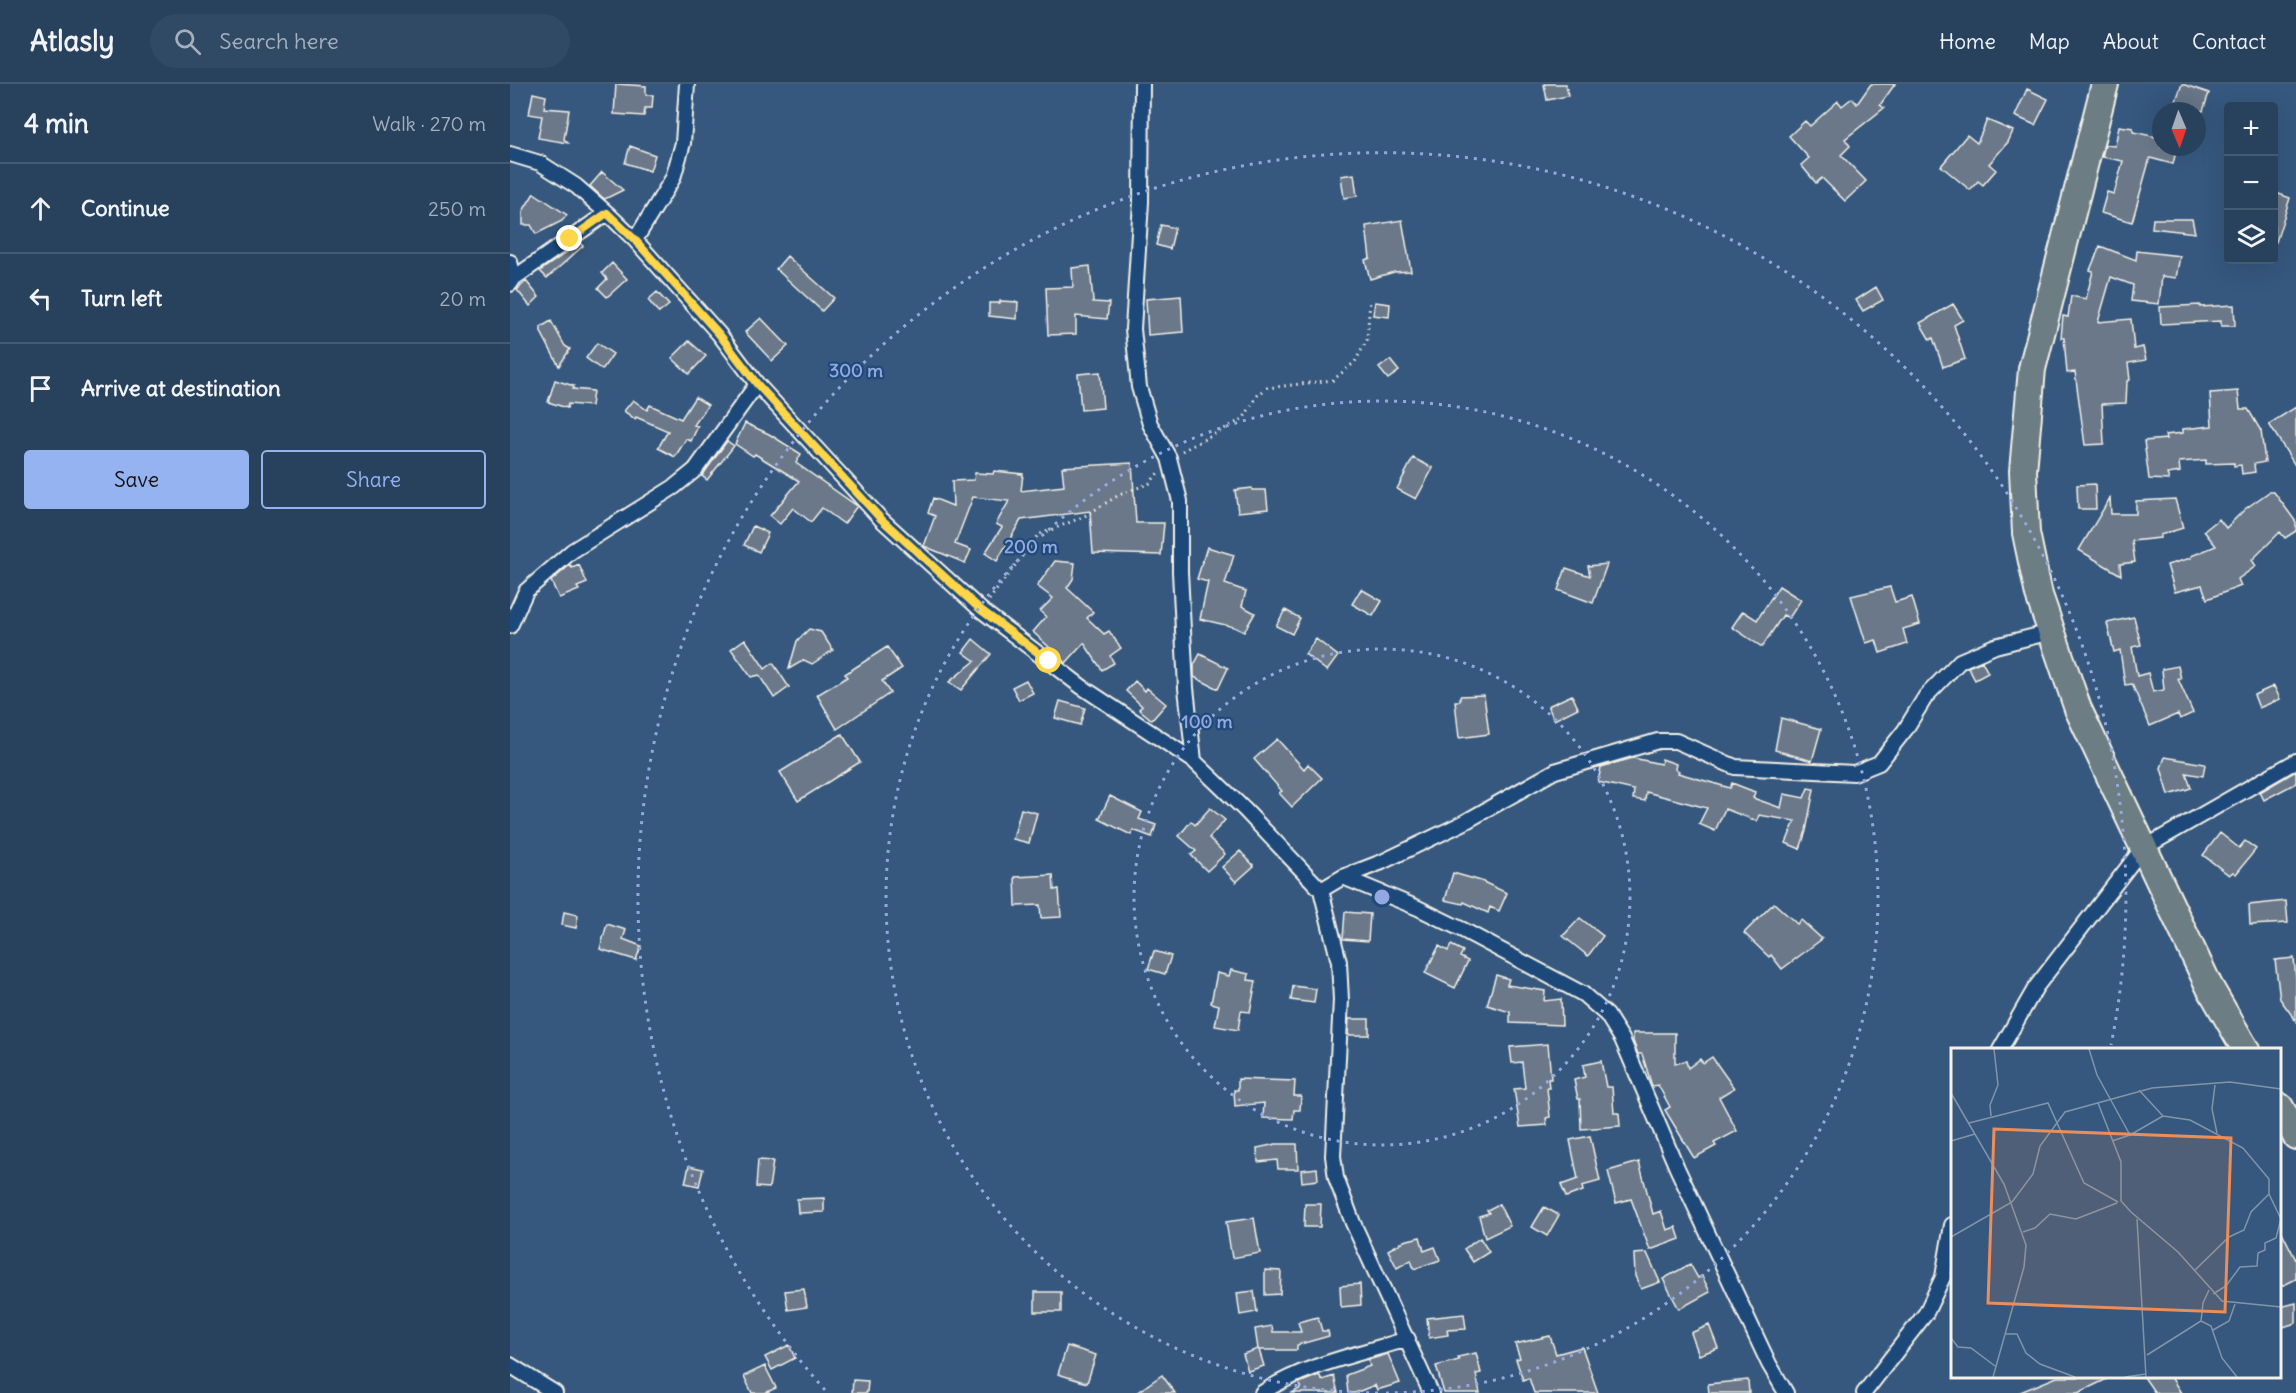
<!DOCTYPE html>
<meta charset="utf-8">
<style>
body{margin:0;font-family:Delius,sans-serif;background:#304964;color:#f1f3f6}
.controls{position:absolute;right:18px;top:18px;display:grid;overflow:hidden;border-radius:6px;box-shadow:0 6px 24px #0002}
.controls button{width:54px;height:54px;display:grid;place-items:center;padding:0;border:0;border-bottom:2px solid #445b73;background:#28425e;color:#f1f3f6;font:30px sans-serif}
.compass{position:absolute;left:1642px;top:18px;width:54px;height:54px;border-radius:50%;background:#28425e;box-shadow:0 6px 24px #0002;rotate:178deg}
.stop{position:absolute;width:18px;height:18px;margin:-14px;border:4px solid #ffd54a;border-radius:50%;background:#fff}
.stop.end{background:#ffd54a;border-color:#fff;box-shadow:0 2px 6px #0008}
.list{margin:0;padding:0;list-style:none}
h2{display:flex;justify-content:space-between;align-items:center;height:78px;margin:0;padding:0 24px;font-size:26px}
h2 small{font-size:20px;font-weight:400;color:#a5b0bc}
.list li{display:grid;grid-template-columns:39px 1fr auto;gap:18px;align-items:center;box-sizing:border-box;height:90px;padding:0 24px;border-top:2px solid #445b73}
.list b{display:block;font-size:22px;white-space:nowrap}
.list em{font-size:20px;font-style:normal;color:#a5b0bc}
.actions{display:flex;gap:12px;padding:18px 24px}
.actions a{flex:1;padding:14px 0;border:2px solid #95b2f1;border-radius:6px;text-align:center;font-size:21px;color:#95b2f1}
.actions .main{background:#95b2f1;color:#111}
.icon{flex:none;width:33px;height:33px;fill:none;stroke:currentColor;stroke-width:2;stroke-linecap:round;stroke-linejoin:round}
.map{position:relative;flex:none;width:1786px;height:1309px;overflow:hidden}
header{display:flex;align-items:center;gap:36px;box-sizing:border-box;height:84px;padding:0 30px;background:#28425e;border-bottom:2px solid #445b73}
header strong{font-size:28px}
nav{display:flex;gap:33px;margin-inline-start:auto;font-size:21px}
.search{width:420px;height:54px;background:#304964;display:flex;align-items:center;gap:15px;box-sizing:border-box;padding:0 21px;border-radius:33px;color:#a5b0bc;font-size:22px}
main{display:flex}
aside{flex:1;background:#28425e}
.map>svg:first-child{display:block}
.building{fill:#6b7889;stroke:#f4f1e8;stroke-width:1.5}
.lines{fill:none;stroke-linecap:round;stroke-linejoin:round}
.street-casing{stroke:#f4f1e8;stroke-width:18}
.highway-casing{stroke:#f4f1e8;stroke-width:30}
.path{stroke:#f4f1e8;stroke-width:3;stroke-dasharray:1.5 4.5;stroke-linecap:butt}
.street{stroke:#1f4a7a;stroke-width:14}
.highway{stroke:#6d7d84;stroke-width:26}
.route{stroke:#ffd54a;stroke-width:8}
.ring{fill:none;stroke:#93a8e1;stroke-width:3;stroke-dasharray:3 6}
.inset-road{fill:none;stroke:#8295a8;stroke-width:1.5}
.view{fill:#ec8e59;fill-opacity:0.15;stroke:#ec8e59;stroke-width:3}
.inset-edge{fill:none;stroke:#f4f1e8;stroke-width:3}
.centre{fill:#93a8e1;stroke:#1f4a7a;stroke-width:3}
.ring-label{font-size:18px;text-anchor:middle;font-weight:bold;fill:#93a8e1;stroke:#1f4a7a;stroke-width:4.5;stroke-linejoin:round;paint-order:stroke}
</style>
<header>
<strong>Atlasly</strong>
<div class="search"><svg class="icon" aria-label="search" viewBox="0 0 24 24"><circle cx="10" cy="10" r="6"/><path d="M15 15l6 6"/></svg>Search here</div>
<nav><a>Home</a><a>Map</a><a>About</a><a>Contact</a></nav>
</header>
<main>
<aside>
<h2>4 min<small>Walk · 270 m</small></h2>
<ul class="list">
<li><svg class="icon" aria-label="ahead" viewBox="0 0 24 24"><path d="M12 20V5M6 11l6-6 6 6"/></svg><div><b>Continue</b></div><em>250 m</em></li>
<li><svg class="icon" aria-label="left" viewBox="0 0 24 24"><path d="M17 20v-9H6M10 6l-5 5 5 5"/></svg><div><b>Turn left</b></div><em>20 m</em></li>
<li><svg class="icon" aria-label="arrive" viewBox="0 0 24 24"><path d="M6 21V4h12l-3 4 3 4H6"/></svg><div><b>Arrive at destination</b></div></li>
</ul>
<div class="actions"><a class="main">Save</a><a>Share</a></div>
</aside>
<div class="map">
<svg width="1786" height="1309" viewBox="0 0 1786 1309">
<rect width="100%" height="100%" fill="#36587e"/>
<filter id="ink" filterUnits="userSpaceOnUse"><feTurbulence type="fractalNoise" baseFrequency=".0167" numOctaves="2"/><feDisplacementMap in="SourceGraphic" scale="12" xChannelSelector="R" yChannelSelector="G"/><feConvolveMatrix kernelMatrix="1 2 1 2 8 2 1 2 1" color-interpolation-filters="sRGB"/></filter>
<g filter="url(#ink)">
<path class="building" d="M106,0L136,2V11H143L142,24H135L134,32L104,30Z
M1034,0H1056L1058,12L1037,16Z
M1361,0H1385L1370,21L1374,24L1335,55L1340,62L1331,71L1356,97L1335,117L1312,94L1306,99L1291,81L1299,74L1279,52L1295,37L1300,42L1328,17L1332,22L1342,14L1347,20Z
M1672,0L1699,9L1693,27H1662Z
M1517,5L1538,15L1525,41L1505,32Z
M23,9L36,12L34,24L59,26L54,55L58,59L28,54L32,32L19,30Z
M1477,36L1503,47L1498,58L1479,80L1486,86L1473,101L1468,97L1460,106L1431,82L1457,51L1467,59Z
M1609,42L1623,44V48L1651,54V63H1667L1663,80L1640,74L1622,138L1591,129L1597,108L1604,110L1613,77L1592,73L1595,61L1605,62Z
M120,62L145,71L140,87L115,79Z
M92,88L113,106L95,115L92,113L80,102Z
M844,90L847,112L834,114L831,92Z
M24,109L57,131L52,137L26,150L21,141H13V127Z
M1766,109L1780,114L1766,158L1764,157V118Z
M1643,135H1682L1685,149L1642,144Z
M892,136L901,187L884,188L860,195L855,176L860,174L856,142Z
M651,141L665,144L660,165L646,161Z
M70,159L73,162L37,194L30,187Z
M1590,162L1626,176L1627,167L1670,172L1666,194L1652,192L1649,220L1621,217L1623,201L1601,193L1588,238L1621,235L1624,265L1633,263L1636,276L1618,279L1620,296L1617,297L1616,319L1592,320L1594,360L1575,361L1565,288L1557,289L1554,254H1551L1553,232L1558,233L1561,212L1576,215L1583,187L1580,186Z
M277,172L324,214L312,227L266,185Z
M102,179L117,195L97,213L88,204L97,195L92,189Z
M580,182L583,218L599,219L597,235L566,232V250L538,251L536,204L563,203L562,184Z
M16,197L29,213L20,222L7,206Z
M1366,203L1373,216L1353,227L1346,216Z
M147,208L159,221L149,229L138,216Z
M671,212L673,248L638,251L636,215Z
M490,217L508,218L507,235L479,232V219H490Z
M865,218L880,220L879,233L863,231Z
M1443,220L1453,236L1444,241L1455,275L1433,283L1423,254L1420,256L1410,239Z
M1690,221V223L1724,221L1725,242H1711V237L1651,240L1650,223Z
M251,234L278,262L262,277L235,248Z
M41,237L55,262L60,265L49,282L31,248V243Z
M179,257L196,272L179,290L162,274Z
M87,259L103,270L92,286L76,274Z
M880,276L889,287L878,295L869,284Z
M590,288L593,324L571,326L568,290Z
M45,296L64,302L63,305L83,307L81,322L58,320L57,324L38,318Z
M1728,307L1730,325H1738L1751,347L1755,378L1744,380L1745,388L1732,390L1731,381L1724,382V379L1696,380V376L1669,378L1670,388L1657,390L1659,396L1639,395L1634,357L1656,355L1655,351L1673,349V345L1702,342L1700,309Z
M185,313L198,321L184,341L188,342L181,357L176,355L165,373L148,364L158,347L126,333L125,335L114,327L123,316L137,326L140,321L171,335Z
M1786,323V383L1759,340Z
M235,339L259,350L291,370L286,379L347,422L334,440L312,424L301,438L283,424L270,440L260,432L289,397L245,370L243,372L225,360Z
M217,357L224,362L197,396L192,392Z
M903,374L923,384L906,415L887,405Z
M622,379L626,439H654L651,471L583,469L580,427L511,436L487,477L475,469L492,443L486,440L499,417L463,413L445,460L461,466L455,479L414,462L425,432L418,429L423,414L443,422L442,397L464,396L465,389L483,390L484,387L513,390L511,407L554,402L552,383Z
M1585,400L1586,425H1568L1567,401Z
M742,404V406H756L758,425L728,428L725,406Z
M1759,408H1764L1786,438V447L1775,454L1770,448L1742,476L1746,482L1728,495L1731,502L1697,515L1692,501L1665,508L1657,481L1681,474V472L1706,462L1694,447L1709,435L1716,444L1735,425Z
M1600,414L1601,430H1626V417L1665,415L1673,444L1650,451V454L1622,457L1625,478L1610,480L1611,491L1569,466Z
M243,442L258,449L249,468L234,461Z
M697,463L724,471L715,500L736,507L732,522L745,529L734,548L724,543L690,535L698,498L687,495Z
M545,477L565,479L563,495L557,504L583,528L577,534L594,550L599,547L611,564L600,572L604,579L592,586L574,559L556,579L523,548L536,533L530,527L543,514L527,502Z
M1097,480L1083,519L1048,506L1056,484L1080,492L1078,482Z
M60,481L62,484L69,481L77,499L67,503L69,506L49,514L41,497Z
M1269,502L1291,516L1279,534L1273,531L1252,563L1222,543L1233,527L1247,536Z
M1380,503L1385,518L1402,513L1410,540L1393,545L1397,560L1370,569L1366,556L1356,559L1341,512Z
M851,505L872,517L863,532L842,520Z
M775,526L790,534L782,550L766,542Z
M1624,533L1631,561L1622,563L1627,592L1638,589L1643,608L1654,606L1652,585L1668,582L1671,595H1668L1683,629L1670,635L1668,630L1640,642L1622,600L1615,601L1610,566L1604,568L1597,539Z
M299,545L311,548L323,566L302,580L294,576L279,585L287,557Z
M235,555L255,585L263,579L279,603L264,614L249,591L241,593L221,565Z
M463,555L481,570L451,606L439,598L465,577L453,568Z
M806,555L828,572L817,587L795,570Z
M377,563L392,584L372,597L380,609L327,645L307,611L337,593L335,590Z
M690,570L718,584L708,605L684,593V581Z
M1472,577L1478,589L1465,596L1458,583Z
M516,596L523,609L509,616L502,603Z
M625,597L635,607L637,604L656,620L642,636L629,625L632,622L616,607Z
M1764,602L1770,615L1749,624L1744,611Z
M974,611L979,650L949,654L945,617H950V612Z
M1062,611L1068,624L1044,636L1038,622Z
M550,617L575,624L570,641L545,634Z
M1271,634L1311,645L1302,677L1265,666Z
M332,650L350,678L288,717L270,688Z
M767,655L794,685L798,680L812,694L782,723L769,709L772,707L744,675Z
M1655,673L1695,680L1693,692L1676,689L1681,704L1659,711L1651,684Z
M1123,674L1151,680L1152,675L1166,680L1165,685L1169,687L1168,689L1220,704L1222,699L1245,708L1243,714L1271,724L1274,710L1294,714L1298,704L1304,705L1296,747L1290,765L1276,759L1285,737L1249,731L1247,737L1215,725L1205,747L1189,740L1197,724L1136,708L1135,717L1123,715L1124,706L1088,698L1091,683Z
M1786,687V699L1754,716L1750,708Z
M600,712L632,728L629,735L646,741L642,753L623,746L621,751L589,735Z
M700,724L715,736L699,754L715,770L697,787L681,771L686,767L669,752L681,737L685,741Z
M511,725L527,729L519,759L503,755Z
M1710,749L1729,764L1735,757L1746,765L1726,790L1723,788L1719,791L1693,771Z
M730,767L744,782L726,798L712,783Z
M943,789L971,797L997,809L989,827L980,823L978,829L954,818L953,820L935,816Z
M543,791L544,806L549,805L551,833L531,834L530,821L506,822L505,793Z
M1776,817L1778,839L1740,841L1739,821Z
M1264,819L1287,840L1291,836L1312,855L1272,885L1261,871L1259,873L1234,849Z
M54,828L68,831L66,844L52,841Z
M835,828L860,830L858,857L833,855Z
M1070,834L1093,852L1078,872L1053,852Z
M97,840L116,846L113,855L131,862L126,876L90,865Z
M941,861L953,867L950,873L958,877L945,904L915,889L929,862L938,867Z
M644,867L661,872L655,890L638,885Z
M1784,874L1786,895V937L1770,915L1765,876Z
M721,886L739,890L738,896L746,897L740,928L731,927L728,946L705,942L709,921L701,919L707,889L719,892Z
M986,891L999,895L997,901L1035,907L1034,917L1051,915L1052,941L1000,939V928L977,921Z
M783,902L806,905L804,919L781,916Z
M839,935H859V951H838Z
M1123,949H1165V980L1176,977L1178,984L1190,975L1193,979L1202,973L1224,1004L1209,1013L1227,1047L1204,1059L1206,1062L1184,1074L1155,1026L1160,1023L1148,1001L1142,1002L1132,970H1128L1123,957Z
M1038,960L1041,995H1038L1039,1004H1037L1040,1033L1036,1034L1037,1041L1010,1043L1004,1005L1015,1004L1012,978L1002,979L1000,963Z
M1091,977L1096,1003H1102L1104,1029H1109L1110,1042L1071,1045L1070,1015H1068L1064,996L1075,993L1073,981Z
M728,995L785,997L784,1012H791L790,1026H784L783,1035L753,1034L754,1019L725,1022L724,1006H728Z
M1080,1052L1090,1097L1072,1102L1073,1107L1056,1113L1051,1101L1068,1095L1060,1056Z
M766,1060H787L788,1085H768L767,1076L748,1078L747,1064Z
M248,1076L263,1077L259,1104L246,1103Z
M1129,1078L1143,1130L1151,1127L1157,1146L1166,1143L1170,1155L1140,1166L1121,1115L1106,1119L1098,1087Z
M179,1082L193,1085L189,1102L175,1099Z
M807,1084L808,1096L792,1098L791,1086Z
M314,1114V1128L288,1129L287,1115Z
M795,1120H811L810,1143H794Z
M989,1120L1000,1142L975,1154L969,1132L979,1129L977,1126Z
M1034,1123L1049,1131L1037,1152L1022,1143Z
M744,1134L750,1169L722,1174L716,1138Z
M1770,1144L1786,1176V1195L1770,1203Z
M910,1153L914,1167L925,1163L930,1176L904,1185L901,1176L887,1184L878,1166L894,1157Z
M970,1154L979,1168L963,1178L954,1165Z
M1137,1169L1150,1198L1131,1205L1125,1192L1124,1170Z
M1180,1180L1188,1194L1192,1192L1200,1208L1169,1225L1153,1195Z
M755,1186L771,1187L770,1210L755,1211Z
M850,1200L851,1221L831,1223L830,1202Z
M294,1205L297,1223L278,1226L275,1207Z
M744,1207L747,1228L730,1231L727,1209Z
M525,1208H551V1228H525Z
M1786,1219V1239L1770,1244V1223Z
M954,1230L956,1245L937,1246L938,1251L919,1254L917,1234Z
M808,1233L812,1247H818L819,1252L787,1261V1266H749L754,1282L738,1287L733,1270L748,1265L745,1245L762,1242L763,1248H791L788,1238Z
M1199,1241L1208,1264L1189,1271L1181,1249Z
M1040,1252L1046,1270L1072,1263L1088,1309H1024L1019,1294L1013,1296L1006,1275L1010,1274L1005,1260Z
M279,1261L285,1274L262,1286L255,1273Z
M557,1262L586,1271L577,1299L548,1290Z
M966,1269L971,1289L966,1290L970,1309H934L926,1282L949,1276L948,1273Z
M878,1270L890,1299L867,1306L865,1301L845,1309H838L836,1291L860,1282L858,1276Z
M255,1282L266,1304L255,1309H242L234,1292Z
M652,1291L665,1309H626Z
M809,1291L812,1296L824,1292L828,1309H782L791,1304L789,1299Z
M1547,1293H1601L1568,1309H1508Z
M1634,1293H1661L1671,1309H1645Z
M343,1296L358,1297L357,1309H342Z
M1238,1296L1239,1309H1199L1198,1300Z"/>
<g class="lines">
<defs>
<path id="street" d="M632,0L631,118L623,245L629,303L640,340L659,374L670,417V488L676,604L684,677
M0,70L30,79L66,102L97,129L125,156L209,250L247,300L371,435L471,526L572,603L684,677L735,726L811,806L829,878L831,916L823,1072L826,1094L843,1139L921,1309
M125,156L163,94L173,59L177,0
M0,178L4,194
M0,200L4,194L97,129
M0,542L16,507L62,467L164,403L185,386L247,300
M833,793L908,824L951,845L1073,910L1097,931L1112,955L1167,1084L1259,1280L1276,1309
M811,806L833,793L872,778L953,739L1045,687L1148,657H1166L1225,683L1344,689L1369,679L1395,646L1416,612L1450,577L1485,562L1541,548
M1490,966L1526,903L1632,765L1786,677
M0,1281L45,1309
M752,1309C791,1282 852,1269 898,1255
M1354,1309L1416,1229L1433,1193L1442,1141"/>
<path id="highway" d="M1595,0L1522,285L1513,387L1516,449L1529,511L1568,625L1699,902L1736,966
M1770,1023L1786,1052"/>
</defs>
<use href="#street" class="street-casing"/>
<use href="#highway" class="highway-casing"/>
<path class="path" d="M672,367L733,335L748,311L757,304L823,296L845,278L857,256L860,217
M479,516L528,451L573,433L609,411L640,399L648,389"/>
<use href="#street" class="street"/>
<use href="#highway" class="highway"/>
</g>
</g>
<g class="lines" filter="url(#ink)">
<path class="route" d="M60,155L97,129L125,156L209,250L247,300L371,435L471,526L539,577"/>
</g>
<g class="ring">
<circle cx="872" cy="813" r="248"/>
<path d="M868 1309A496 496 0 1 1 876 1309"/>
<path d="M315 1306A744 744 0 1 1 1601 961"/>
</g>
<g transform="translate(1441 964)">
<rect width="330" height="330" fill="#36587e"/>
<path class="inset-road" d="M138,1L146,27L179,87M264,37L261,61L266,85M188,42L212,68L239,72L292,100L318,131V146L330,171L325,190L314,195V202L307,205L306,218L289,219L275,238L262,246M0,45L53,136L75,197L73,219L42,329M147,55L170,114V153L180,164L227,204L271,253L330,259M40,68L39,57L47,37L43,1M18,75L97,55L133,135L167,154M0,93L24,86M161,93L179,87L212,68M186,171L195,329M72,184L84,180L99,166L125,171L166,155M0,189L61,154L82,126L89,98L114,64L201,40L279,34L330,41M243,223L278,189L293,182L300,164L318,146M250,273L260,278L271,310L286,329M262,282L278,273L284,256M55,286H66L75,305L89,316L124,329M0,290L7,299L20,300L44,318M196,307L250,273L252,255L258,242M174,329L195,326"/>
<path class="view" d="M43,81L280,90L274,264L37,255Z"/>
<rect width="330" height="330" class="inset-edge"/>
</g>
<circle cx="872" cy="813" r="9" class="centre"/>
<g class="ring-label">
<text x="346" y="293">300 m</text>
<text x="521" y="469">200 m</text>
<text x="697" y="644">100 m</text>
</g>
</svg>
<div class="controls">
<button>+</button>
<button>−</button>
<button><svg class="icon" aria-label="layers" viewBox="0 0 24 24"><path d="M12 4l9 5-9 5-9-5zM3 14l9 5 9-5"/></svg></button>
</div>
<svg class="compass" viewBox="-18 -18 36 36"><path d="M0-13l5 13h-10z" fill="#e53935"/><path d="M0 13l5-13h-10z" fill="#a5b0bc"/></svg>
<div class="stop" style="left:539px;top:577px"></div>
<div class="stop end" style="left:60px;top:155px"></div>
</div>
</main>
